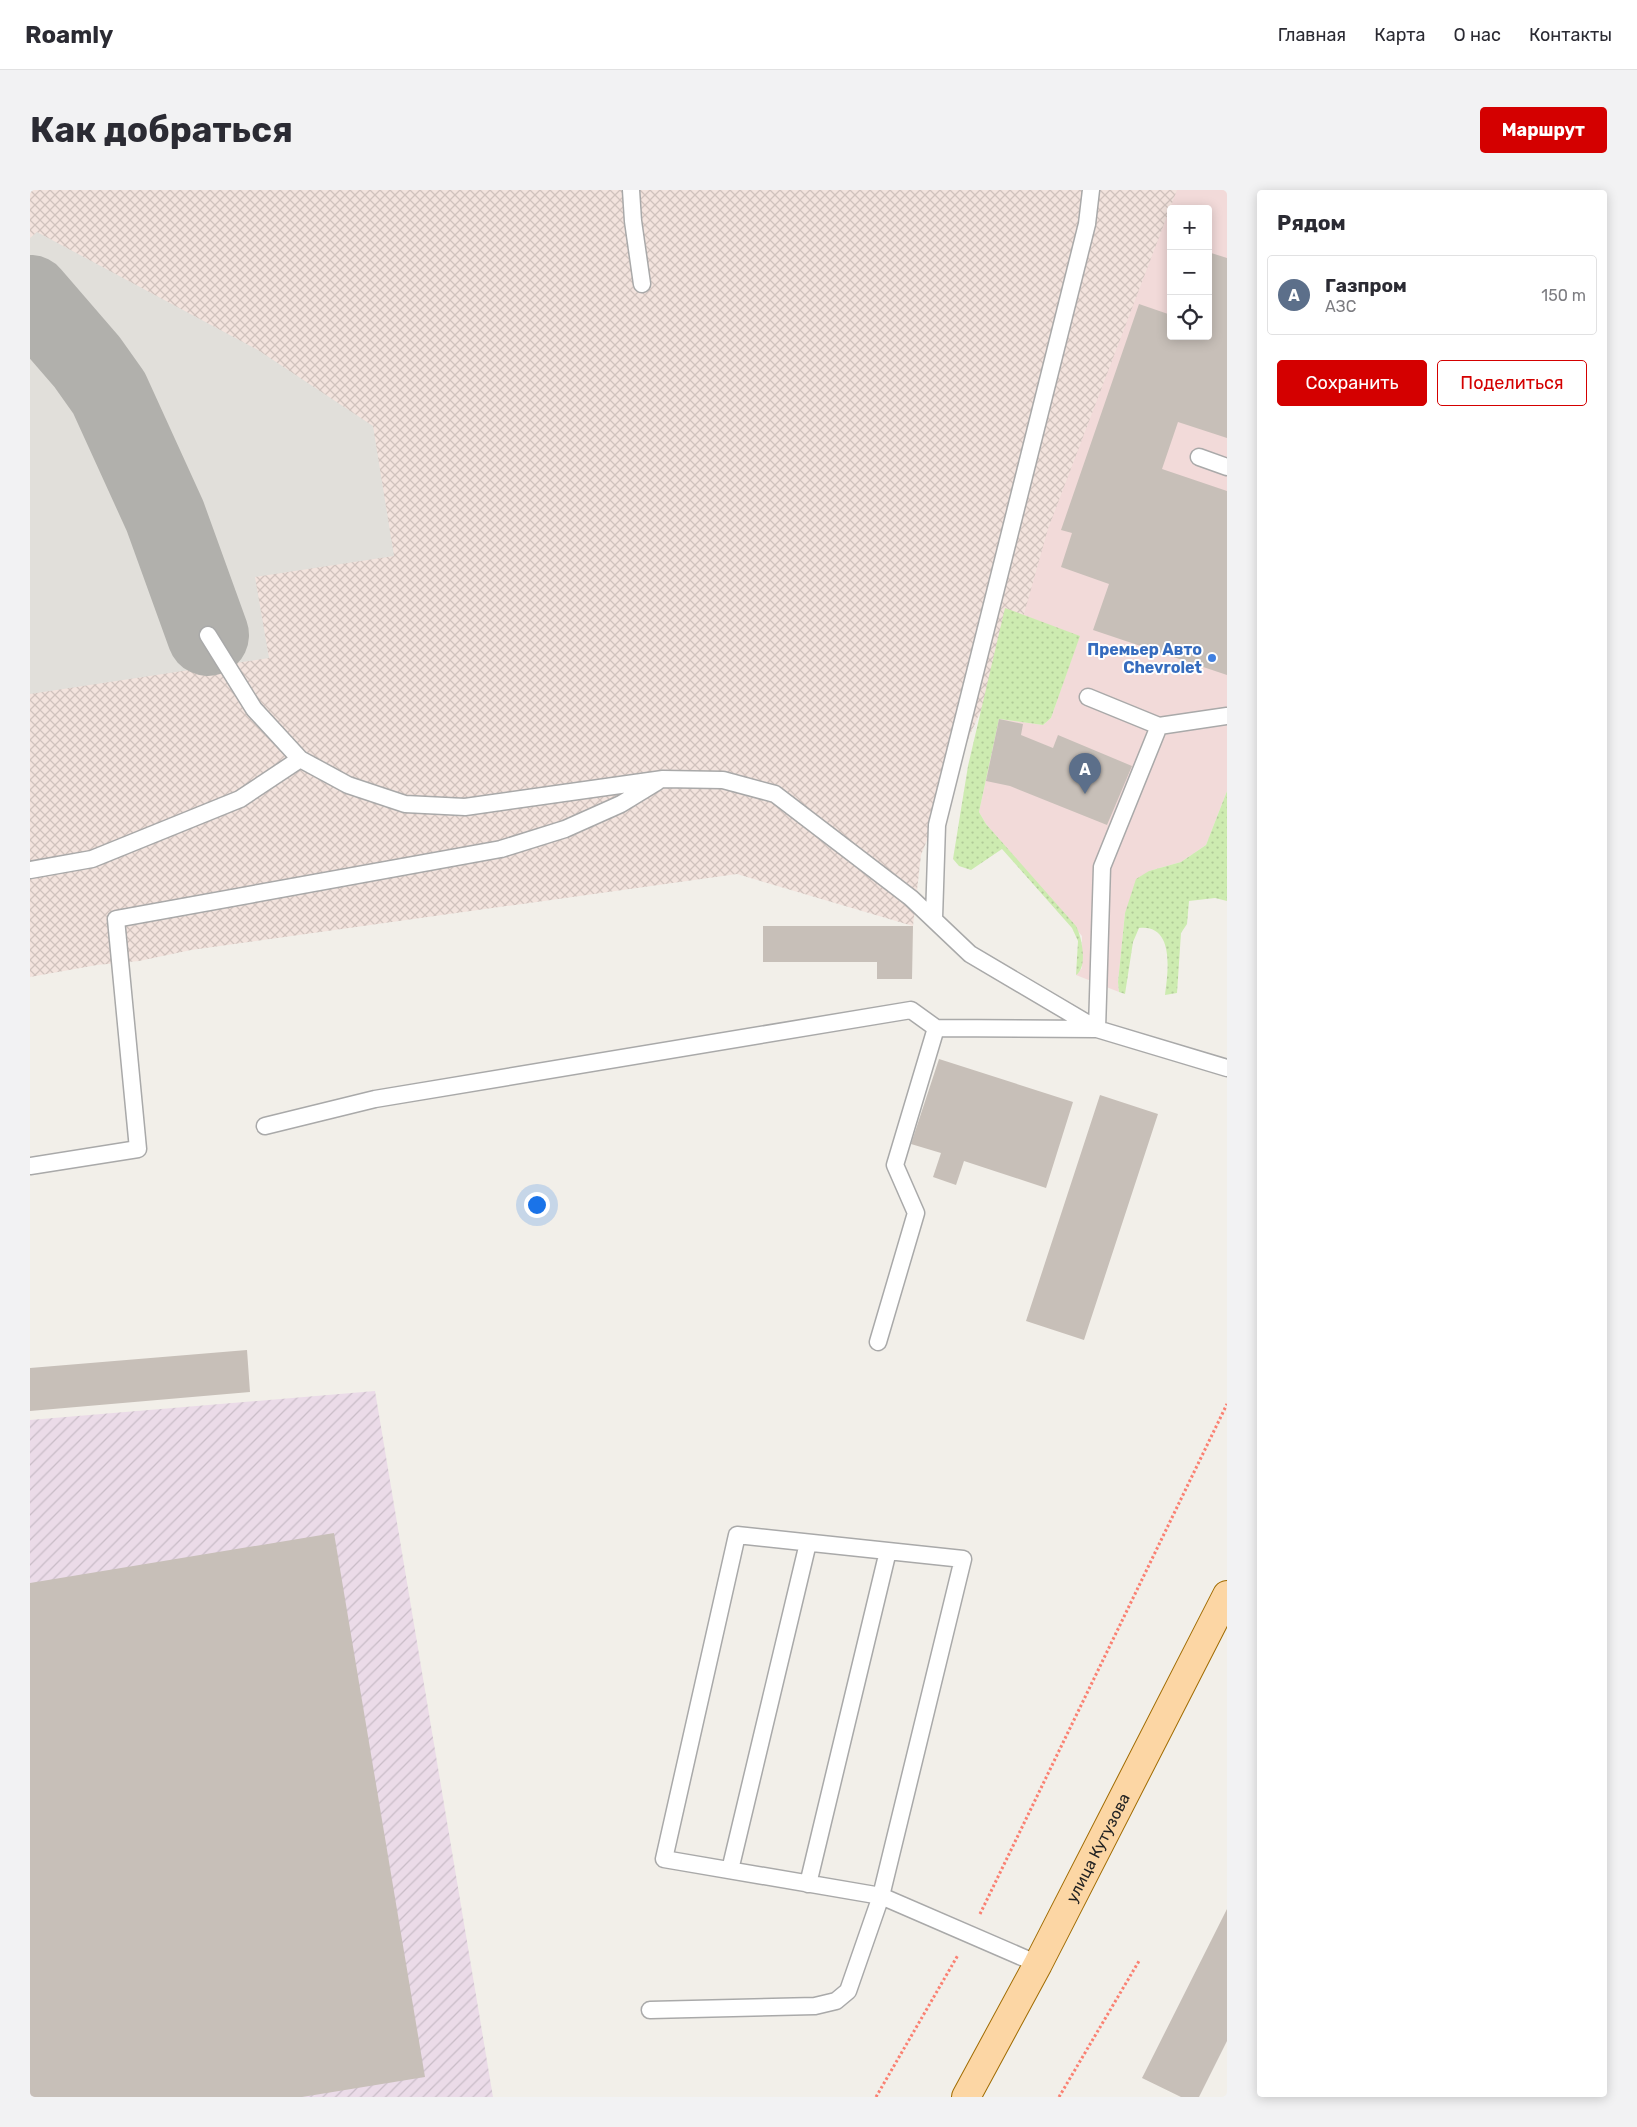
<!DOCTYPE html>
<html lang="ru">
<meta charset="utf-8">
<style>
body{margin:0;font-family:Rubik,sans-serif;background:#f2f2f3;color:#2b2b33}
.controls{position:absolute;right:15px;top:15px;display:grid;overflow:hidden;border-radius:5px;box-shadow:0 2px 12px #0003}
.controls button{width:45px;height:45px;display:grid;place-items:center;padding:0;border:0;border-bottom:1px solid #e1e1e2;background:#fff;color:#2b2b33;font:25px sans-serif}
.you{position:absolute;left:506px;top:1014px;width:18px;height:18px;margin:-12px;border:4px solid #fff;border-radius:50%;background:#1a73e8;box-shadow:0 0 0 8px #1a73e833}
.badge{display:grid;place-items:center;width:32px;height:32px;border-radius:50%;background:#d40000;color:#fff;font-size:16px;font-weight:700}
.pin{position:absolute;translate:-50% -41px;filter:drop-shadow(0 1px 2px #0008)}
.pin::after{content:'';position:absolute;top:26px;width:18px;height:15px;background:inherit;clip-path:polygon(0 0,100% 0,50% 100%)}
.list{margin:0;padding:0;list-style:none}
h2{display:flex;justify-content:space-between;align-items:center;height:65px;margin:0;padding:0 20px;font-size:21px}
h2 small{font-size:16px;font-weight:400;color:#7c7c81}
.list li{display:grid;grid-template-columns:32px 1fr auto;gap:15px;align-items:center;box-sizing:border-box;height:80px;margin:0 10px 10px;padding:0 10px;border:1px solid #e1e1e2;border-radius:5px}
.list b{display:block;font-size:19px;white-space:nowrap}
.list p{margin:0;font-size:16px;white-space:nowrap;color:#7c7c81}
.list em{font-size:16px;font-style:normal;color:#7c7c81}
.actions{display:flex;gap:10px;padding:15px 20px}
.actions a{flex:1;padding:11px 0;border:1px solid #d40000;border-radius:5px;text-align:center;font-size:18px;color:#d40000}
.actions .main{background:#d40000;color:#fff}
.icon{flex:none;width:28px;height:28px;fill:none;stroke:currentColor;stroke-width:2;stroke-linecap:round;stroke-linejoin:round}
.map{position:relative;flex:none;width:1197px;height:1907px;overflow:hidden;border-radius:5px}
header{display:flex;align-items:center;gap:30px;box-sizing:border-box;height:70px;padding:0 25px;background:#fff;border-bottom:1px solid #e1e1e2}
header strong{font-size:24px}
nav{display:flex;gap:28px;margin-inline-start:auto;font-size:18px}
.intro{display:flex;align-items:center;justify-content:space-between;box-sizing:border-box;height:120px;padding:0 30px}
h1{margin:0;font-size:35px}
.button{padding:12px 22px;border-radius:5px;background:#d40000;color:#fff;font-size:18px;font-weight:700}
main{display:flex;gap:30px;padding:0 30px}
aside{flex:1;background:#fff;border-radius:5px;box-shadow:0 2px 12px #0003}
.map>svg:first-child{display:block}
.commercial{fill:#f2dad9;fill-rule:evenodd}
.industrial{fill:url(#industrial-furrows)}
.military{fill:url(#military-cross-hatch)}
.airport{fill:#e1dfda}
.grass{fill:url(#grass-dots)}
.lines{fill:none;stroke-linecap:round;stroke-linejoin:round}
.taxiway{stroke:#b1b0ac;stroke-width:82}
.building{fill:#c7bfb8}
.service-casing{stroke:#a9a9a9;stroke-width:19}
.primary-casing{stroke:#a06b00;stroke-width:30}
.path{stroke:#fa8072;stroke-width:3;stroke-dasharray:2.5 2.5;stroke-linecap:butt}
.service{stroke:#fff;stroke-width:16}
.primary{stroke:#fcd6a4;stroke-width:28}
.shop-dot{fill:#3f7fe0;stroke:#fff;stroke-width:2}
.labels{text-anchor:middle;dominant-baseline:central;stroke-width:4;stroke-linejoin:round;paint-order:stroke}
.shop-label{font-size:16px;font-weight:bold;fill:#366cbe;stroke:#fff;text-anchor:end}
.street-label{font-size:16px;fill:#222;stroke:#fff}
</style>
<header>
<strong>Roamly</strong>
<nav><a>Главная</a><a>Карта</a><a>О нас</a><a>Контакты</a></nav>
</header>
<div class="intro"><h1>Как добраться</h1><a class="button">Маршрут</a></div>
<main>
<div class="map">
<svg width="1197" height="1907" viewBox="0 0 1197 1907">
<defs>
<pattern id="industrial-furrows" width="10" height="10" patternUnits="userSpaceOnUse" patternTransform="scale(1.25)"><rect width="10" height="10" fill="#ebdbe8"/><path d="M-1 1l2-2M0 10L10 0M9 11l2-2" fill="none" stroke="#c9bcc7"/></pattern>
<pattern id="military-cross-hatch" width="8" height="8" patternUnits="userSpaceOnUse" patternTransform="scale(1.25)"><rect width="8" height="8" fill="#f3e3dd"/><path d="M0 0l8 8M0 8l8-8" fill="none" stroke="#d0c2bd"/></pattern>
<pattern id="grass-dots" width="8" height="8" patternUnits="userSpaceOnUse" patternTransform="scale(1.25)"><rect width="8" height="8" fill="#cdebb0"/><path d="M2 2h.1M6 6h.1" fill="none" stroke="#b0c997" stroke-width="1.8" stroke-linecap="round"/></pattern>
</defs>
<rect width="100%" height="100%" fill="#f2efe9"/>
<path class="commercial" d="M1137,0H1197V601L1176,655L1151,672L1119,681L1095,723L1088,792L1089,802L1046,785L1052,778V746L956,634L949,622L969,529L1013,535L1021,528L1049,447L975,418ZM1141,19H1178V146H1141Z"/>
<path class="industrial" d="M345,1201L463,1907H0V1230Z"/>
<path class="military" d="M0,0H1147L1018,339L994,424L939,547L891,665L883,736L707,684L161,760L109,771L67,775L0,787Z"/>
<path class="airport" d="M7,42L228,160L343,236L364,366L225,387L239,468L0,504V48Z"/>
<path class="grass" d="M975,418L1050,446L1021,528L1013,535L969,529L949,622L956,634L1046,736C1052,747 1058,777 1046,785L1048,751L1042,738L972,659L941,680L929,676L923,669L938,576Z
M1197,601V711L1185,708L1159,711L1157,734L1151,743L1147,803L1135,805C1138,782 1145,734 1109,738L1103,752L1095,804L1089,802L1088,792L1095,723L1106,689L1119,681L1151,672L1176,655Z"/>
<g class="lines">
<path class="taxiway" d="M0,106L57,172L79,203L135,326L178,445"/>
</g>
<path class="building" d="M1178,62L1197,68V248L1148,232L1132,279L1197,301V485L1063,440L1079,394L1031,377L1042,343L1031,340L1109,114L1141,125V146H1178Z
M969,529L993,534L991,545L1023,558L1028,545L1102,576L1077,635L980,596L956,591Z
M733,736H883L882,789H847V772H733Z
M909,869L1043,912L1016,998L934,971L926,995L903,987L911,963L881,954Z
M1070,905L1128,924L1054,1150L996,1131Z
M217,1160L220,1202L0,1221V1178Z
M304,1343L395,1887L272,1907H0V1393Z
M1197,1719V1851L1169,1907H1151L1112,1888Z"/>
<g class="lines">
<defs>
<path id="service" d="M601,0L603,31L612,94
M1169,267L1197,277
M178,445L224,519L270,569L318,595L375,614L435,617L633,589L693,590L745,604L881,708L940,764L1067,839L1072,677L1129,536L1197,526
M1058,507L1129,536
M0,680L62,669L210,609L270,569
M904,728L907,635L1057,34L1061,0
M235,936L345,909L881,820L906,838L1067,839L1197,878
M0,976L108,959L86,729L471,659L535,639L591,614L627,592
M848,1152L886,1023L865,975L906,838
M700,1680L778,1353
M778,1694L858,1361
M620,1820L785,1816L806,1811L818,1801L851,1706L933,1369L707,1345L634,1669L851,1706L1008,1774"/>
<g id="primary">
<path id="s1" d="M936,1907L1008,1774L1197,1405"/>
</g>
</defs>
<use href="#service" class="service-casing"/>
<use href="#primary" class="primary-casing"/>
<path class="path" d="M950,1724L1197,1214
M846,1907L928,1765
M1029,1907L1109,1771"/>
<use href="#service" class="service"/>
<use href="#primary" class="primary"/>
</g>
<circle class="shop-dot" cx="1182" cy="468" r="5"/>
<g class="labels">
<g class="shop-label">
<text x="1172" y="459">Премьер Авто<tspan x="1172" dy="18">Chevrolet</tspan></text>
</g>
<g class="street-label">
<text stroke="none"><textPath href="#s1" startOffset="282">улица Кутузова</textPath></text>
</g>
</g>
</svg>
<div class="controls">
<button>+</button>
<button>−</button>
<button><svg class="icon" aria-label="locate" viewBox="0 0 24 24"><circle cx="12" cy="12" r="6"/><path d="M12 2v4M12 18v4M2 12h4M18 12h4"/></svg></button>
</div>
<div class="you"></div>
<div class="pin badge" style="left:1055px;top:604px;background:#5c6f8a">A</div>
</div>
<aside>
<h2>Рядом<small></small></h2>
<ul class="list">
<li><span class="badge" style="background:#5c6f8a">A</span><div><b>Газпром</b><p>АЗС</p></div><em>150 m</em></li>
</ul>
<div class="actions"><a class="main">Сохранить</a><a>Поделиться</a></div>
</aside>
</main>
